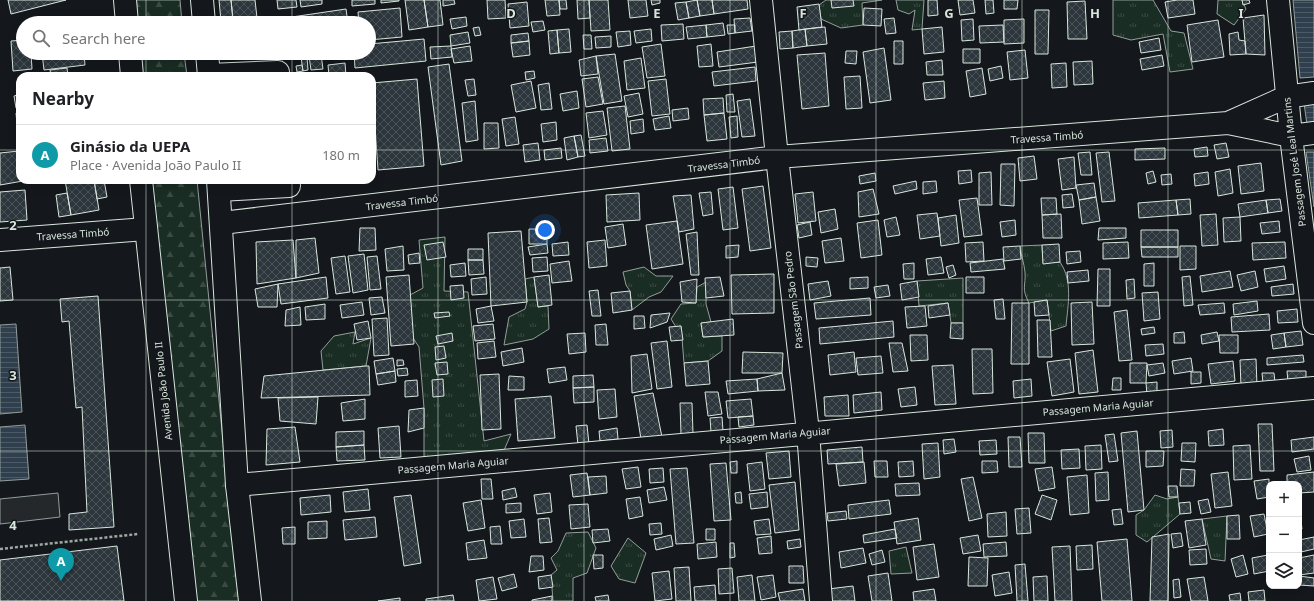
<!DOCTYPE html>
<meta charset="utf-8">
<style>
body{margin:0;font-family:"Noto Sans",sans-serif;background:#f6f6f6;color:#202124}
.controls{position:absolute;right:12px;bottom:12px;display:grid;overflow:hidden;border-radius:8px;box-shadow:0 2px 10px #0003}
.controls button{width:36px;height:36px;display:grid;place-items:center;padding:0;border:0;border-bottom:1px solid #e0e0e0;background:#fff;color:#202124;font:20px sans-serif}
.you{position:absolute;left:545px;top:230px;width:14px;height:14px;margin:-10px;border:3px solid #fff;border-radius:50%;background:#1a73e8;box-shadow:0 0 0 6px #1a73e833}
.badge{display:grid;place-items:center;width:26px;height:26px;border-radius:50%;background:#846436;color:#fff;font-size:13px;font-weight:700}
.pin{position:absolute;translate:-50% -33px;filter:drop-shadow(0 1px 2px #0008)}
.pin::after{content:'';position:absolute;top:21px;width:14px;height:12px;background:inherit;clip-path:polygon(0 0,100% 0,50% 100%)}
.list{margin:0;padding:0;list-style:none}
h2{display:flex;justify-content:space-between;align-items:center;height:52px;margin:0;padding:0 16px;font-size:17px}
h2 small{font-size:13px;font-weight:400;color:#757577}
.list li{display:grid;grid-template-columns:26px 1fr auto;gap:12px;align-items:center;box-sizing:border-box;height:60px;padding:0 16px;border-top:1px solid #e0e0e0}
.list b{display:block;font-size:15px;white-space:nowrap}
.list p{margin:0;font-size:13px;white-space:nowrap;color:#757577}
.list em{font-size:13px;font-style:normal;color:#757577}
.icon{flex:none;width:22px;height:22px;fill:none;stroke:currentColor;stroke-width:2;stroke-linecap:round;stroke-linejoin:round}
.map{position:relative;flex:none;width:1314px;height:601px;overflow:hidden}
.search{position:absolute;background:#fff;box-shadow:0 2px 10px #0003;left:16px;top:16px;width:360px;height:44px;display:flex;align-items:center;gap:10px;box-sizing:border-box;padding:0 14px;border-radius:22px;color:#757577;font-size:15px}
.panel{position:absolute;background:#fff;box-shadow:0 2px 10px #0003;left:16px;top:72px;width:360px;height:112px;border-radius:12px}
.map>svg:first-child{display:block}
.grass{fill:url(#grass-tufts);stroke:#939e99}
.forest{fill:url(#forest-firs);stroke:#939e99}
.parking{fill:#24282b;stroke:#939e99}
.water{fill:url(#water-rules);stroke:#939e99}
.building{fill:url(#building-cross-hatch);stroke:#d8e6dc}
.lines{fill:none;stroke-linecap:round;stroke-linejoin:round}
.minor-casing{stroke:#d8e6dc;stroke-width:24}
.major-casing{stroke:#d8e6dc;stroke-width:24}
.path{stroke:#9da8a2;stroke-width:2.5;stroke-dasharray:3 2;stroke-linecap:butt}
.minor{stroke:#14181c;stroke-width:22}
.major{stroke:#14181c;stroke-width:22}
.grid{fill:none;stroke:#d8e6dc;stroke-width:1;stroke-opacity:0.55}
.labels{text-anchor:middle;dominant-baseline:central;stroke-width:3;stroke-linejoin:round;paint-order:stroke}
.street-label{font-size:10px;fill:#d8e6dc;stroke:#14181c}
.grid-label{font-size:13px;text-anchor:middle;font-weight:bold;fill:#d8e6dc;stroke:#14181c;stroke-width:3;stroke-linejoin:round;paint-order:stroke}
</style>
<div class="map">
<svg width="1314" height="601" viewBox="0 0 1314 601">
<defs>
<pattern id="grass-tufts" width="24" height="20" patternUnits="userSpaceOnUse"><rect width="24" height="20" fill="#1a2d24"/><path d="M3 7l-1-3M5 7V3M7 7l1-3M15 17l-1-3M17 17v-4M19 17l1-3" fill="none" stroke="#3b4b43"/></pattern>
<pattern id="forest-firs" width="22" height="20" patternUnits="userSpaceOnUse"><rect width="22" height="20" fill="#1a2d24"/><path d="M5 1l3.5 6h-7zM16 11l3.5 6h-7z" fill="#3b4b43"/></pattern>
<pattern id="water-rules" width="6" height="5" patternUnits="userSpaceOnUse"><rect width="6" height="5" fill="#2f3f4d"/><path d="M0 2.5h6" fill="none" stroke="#4c5b66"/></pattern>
<pattern id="building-cross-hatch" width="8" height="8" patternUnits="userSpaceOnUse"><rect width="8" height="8" fill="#2c363c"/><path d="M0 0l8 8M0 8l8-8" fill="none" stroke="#4a5358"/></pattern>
</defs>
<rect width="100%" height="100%" fill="#14181c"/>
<path class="grass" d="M826,0H882L862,3L863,25L841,28L821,19L819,5Z
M896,0H924L922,29L912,30L915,10L909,14L898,10Z
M1113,0H1153L1171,31L1184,33L1193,69L1170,72L1163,34L1131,40L1113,35Z
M1218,0H1242L1246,9L1234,25L1217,14Z
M445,237L444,291L468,292L484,441L511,434L502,455L424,462V408L419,347L413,338L410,295L423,288L419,240Z
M1042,245L1043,263L1060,262C1073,281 1068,305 1066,326L1051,331L1047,300L1029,303C1021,288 1026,286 1025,272C1024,263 1021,255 1020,246Z
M644,267L656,276H673L661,292L649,297L632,310L630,291L626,285L623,272Z
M534,277L538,307L548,306L549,329L533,339L504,345L509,317L525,309L527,302L525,279Z
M963,278V323H951L948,303L919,306L917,281Z
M706,282V304L711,322L701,323L703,337L722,336V351L708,361L684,363L681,326L676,327L671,319L681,304L696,303L697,287Z
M355,332L353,344L371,338L366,366L323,370L321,351L334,336Z
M1155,495L1167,499L1178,497L1180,514L1147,542L1136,535V515L1144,510Z
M1227,516L1225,561L1211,559L1202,519Z
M588,532L596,548L587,573L573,578V601H553L551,575L557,570L551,558L558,551L566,533Z
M628,538L646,553L635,583L619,579L611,566Z
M906,547L912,573L891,574L889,551Z"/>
<path class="forest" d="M135,0H180L182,23H137Z
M140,53H184L187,76H142Z
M152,180H197L239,601H193Z"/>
<path class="parking" d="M58,493L60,517L0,524V499Z"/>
<path class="water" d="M1293,0H1314V77L1300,78Z
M1314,102V131L1308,132L1304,103Z
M1306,152H1314V207Z
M16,324L22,412L0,414V325Z
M25,425L29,479L0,481V427Z"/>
<path class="building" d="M8,0H66L11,14Z
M219,0H231L233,20L221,21Z
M231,0H255L257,18L233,20Z
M277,0H296L297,7L278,9Z
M300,0H322V4L301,7Z
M352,0H375V4L352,6Z
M381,0H399V1L381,3Z
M405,0H424L428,27L409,30Z
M424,0H440L443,25L428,27Z
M443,0H454L455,4L443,6Z
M487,0H505L506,18L488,19Z
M545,0H559L560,15L547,16Z
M559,0H566L567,9H560Z
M577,0H589L590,18L578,19Z
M589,0H608L610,30L591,31Z
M628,0H646L648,16L630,18Z
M651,0H660V3L652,5Z
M697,0H712L714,14L700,16Z
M697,0L700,16L689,18L686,2Z
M712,0H747L748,9L714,14Z
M831,0H853L854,6L832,8Z
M928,0H937L938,15L928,16Z
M958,0H973L975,13L960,15Z
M985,0H993L994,13L986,14Z
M1004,0H1018L1017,9H1004Z
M1177,0H1193L1195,14L1168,18L1165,2Z
M1242,0H1249L1250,3L1243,5Z
M1085,1L1087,39H1068L1067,2Z
M527,2L529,26L510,28L508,4Z
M686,2L689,18L678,20L675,3Z
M819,4L822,27L799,30L797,7Z
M400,8L402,37L369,40V23H359L358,12Z
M864,8L882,9L881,26L863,25Z
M346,9L348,23H285V18Z
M1035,10H1049L1048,54H1035Z
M1264,15L1265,55L1246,54L1243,18Z
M466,17L467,26L452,29L450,19Z
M750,18L752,31L735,33L734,19Z
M894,18L896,33L886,34L884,19Z
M973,19L974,40L962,41L961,20Z
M1024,19V43L1004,44V20Z
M1218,20L1224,57L1192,62L1187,25Z
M272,21V23H246Z
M543,21L545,30L533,32L531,22Z
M723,23L725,35L707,37L706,25Z
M683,24L684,39L662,41L661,25Z
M706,25L707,37L688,39L686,27Z
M727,25H735V33L728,34Z
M1003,25L1004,42L980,43L979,26Z
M479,27L481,35L475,36L473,28Z
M825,27L827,44L807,46L805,29Z
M942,27L944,52L924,54L922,29Z
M569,29L571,52L559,53L557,30Z
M651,29L652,41L636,43L634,31Z
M805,29L807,46L793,48L792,31Z
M557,30L559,53L550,54L548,31Z
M630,31L631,45L618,47L616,32Z
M792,31L793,48L780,49L779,32Z
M468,32L470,43L451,46L450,35Z
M1238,32L1239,40L1245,41L1246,54L1230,55L1229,34Z
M528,33L529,41L511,43V35Z
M583,35H591L592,49H584Z
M611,36V47L596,48L595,37Z
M1159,38L1161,50L1141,53L1139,42Z
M424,39L426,61L355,68L354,53H369V44Z
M23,40V53H31L32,69L13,71L11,41Z
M529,41L530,55L513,57L511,43Z
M894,41H903V64H894Z
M661,44L665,76L647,78L642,47Z
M711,44L713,66L699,67L697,46Z
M451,46L452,57L431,59L430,47Z
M470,46L472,61L454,63L451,49Z
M756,46L758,62L719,67L717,52Z
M884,48L891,100L870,103L863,52Z
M963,49H980V63H963Z
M1025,50L1028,78L1010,80L1007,52Z
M846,51H857L856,64L845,63Z
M42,53H84L85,65L44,70Z
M825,53L829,106L802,109L797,55Z
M321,54L323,69L311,70L309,56Z
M615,54L622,101L604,104L596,56Z
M1162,55L1164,66L1142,70L1140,59Z
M596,56L598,74L581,76L579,60Z
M301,57H307L308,70L303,71Z
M641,58L645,88L627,90L624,61Z
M942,60L943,75H927L926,62Z
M1092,61L1093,84L1074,85L1073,62Z
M345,63L346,76H329L328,65Z
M1066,63L1067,87L1052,88L1051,64Z
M449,64L462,161L441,165L428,67Z
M302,65L303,71L297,72L296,66Z
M1001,66L1003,78L990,81L988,69Z
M755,67L756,81L714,86L712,72Z
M67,68L68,76H51L50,70Z
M982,68L986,94L970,97L966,71Z
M534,71L535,78L526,80L525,72Z
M860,76L862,108L846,109L844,77Z
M598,77L603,104L586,107L582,79Z
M417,79L424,166L378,170L372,83Z
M474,79L476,95L468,96L465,80Z
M666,79L670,114L652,116L648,81Z
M531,81L536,108L516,112L511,85Z
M944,81L945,98L925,100L923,83Z
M549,83L552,109L541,110L538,85Z
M577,91L579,108L563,111L560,94Z
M639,93L643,114L628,117L624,96Z
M20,94V108H16L14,96Z
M733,94L735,112H727L726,95Z
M723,98L724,113L704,115L703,99Z
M750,99L755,136L742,137L737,101Z
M475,101L478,140L466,142L462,103Z
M625,106L630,149L612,151L607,108Z
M688,108L689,119L673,121L672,110Z
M603,111L607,135L589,138L586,113Z
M20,112V146H19L16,113Z
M724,113L727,139L707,141L704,115Z
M669,116L671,128L655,130L653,119Z
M737,116L738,137L731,138L729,117Z
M515,117L519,144L506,146L502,119Z
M643,119L644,132L631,134L630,121Z
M556,122L557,140L543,142L541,124Z
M484,123H498L499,148L484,149Z
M581,135L585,156L578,157L574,136Z
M574,136L578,157L567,160L564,138Z
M606,138L608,151L590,153L589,140Z
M538,143L540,160L525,162L523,145Z
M1226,143L1229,157L1217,159L1214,145Z
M1207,147L1208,156L1195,157L1194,149Z
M561,148L562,158L545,160L544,150Z
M1165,148V159L1135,160V149Z
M19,151L20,180L23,181L0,185V153Z
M1090,152L1092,175H1081L1078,153Z
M1109,152L1115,201L1102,202L1096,153Z
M1034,156L1037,179L1020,181L1018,158Z
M1074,157L1076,188L1062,190L1058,159Z
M1261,163L1264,191L1241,194L1238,166Z
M1001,164H1015L1014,206L1000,205Z
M1230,169L1233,193L1218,196L1215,172Z
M971,170L972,182L959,184L958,171Z
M1153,171L1156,182L1148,184L1146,173Z
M991,172L992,205H979V173Z
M1208,172L1209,184L1195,186L1194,174Z
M875,173L876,181L860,184L859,176Z
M1171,174L1172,184L1162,185L1161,175Z
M65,180H94L99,210L71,215Z
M94,180H104L107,197L97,199Z
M916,181L917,189L895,194L893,186Z
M936,181L937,192L923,194V182Z
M1094,183L1096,197L1079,200L1076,185Z
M763,186L771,248L750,251L742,189Z
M733,187L738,228L723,230L718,189Z
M873,189L879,214L859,217L858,192Z
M25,190L27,220L0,222V192Z
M711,192L713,214L703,216L699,193Z
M813,192L816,221L798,223L795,194Z
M67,193L71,215L59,217L56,195Z
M639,193L640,220L607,222L606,195Z
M1072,194L1074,207L1063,208L1062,195Z
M691,195L694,229L679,232L673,196Z
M1096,197L1100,221L1082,224L1079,200Z
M977,198L982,235L964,237L959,200Z
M1041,198H1056L1057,214L1042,215Z
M1190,199L1191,214L1178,215L1176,200Z
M1280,199L1282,211L1268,213L1266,200Z
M1176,200L1178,215L1139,218L1138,203Z
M1266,200L1268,213L1240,217L1238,204Z
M835,209L838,229L821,233L818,212Z
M937,213L940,236L920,239L917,215Z
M1061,214L1062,238H1043L1042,215Z
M1216,214L1218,245L1202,246L1200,215Z
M956,215L959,243L941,246L938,218Z
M896,217L900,235L887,237L884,220Z
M1240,217L1241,241L1224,242L1223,218Z
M878,220L882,255L861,258L857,223Z
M1015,220L1016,235L1002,237L1000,222Z
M677,221L683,264L652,269L646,225Z
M1279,221L1280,232L1262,234L1260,223Z
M810,222L812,235L799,238L797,225Z
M623,224L626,245L608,248L605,227Z
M360,228H375L376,250L359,251Z
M1099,228H1126V238L1098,240Z
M529,229H547V244H529Z
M1141,230H1178V247H1141Z
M521,231L527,302L491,306L488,233Z
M697,232L699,275H691L686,234Z
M315,238L319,273L296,278V240Z
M841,238L844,261L825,263L822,241Z
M293,240L296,278L257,284L256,242Z
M605,240L607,266L589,268L587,242Z
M443,242L446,257L427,260L424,245Z
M568,242L569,255L553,256L552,244Z
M983,242L984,261L966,262L965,243Z
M1128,242L1129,258L1103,259V243Z
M1285,242L1286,258L1253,260L1252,243Z
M547,244L548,253L530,255L528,247Z
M1059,244L1060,262L1043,264L1042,245Z
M739,245L738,257L726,258V246Z
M403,246L404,270L387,271L385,249Z
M1020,246L1021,259L1004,261L1003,247Z
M1180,246H1196V269L1180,270Z
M1141,247H1178V257H1142Z
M468,249H483V260H468Z
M1080,251L1081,262L1067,264L1066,252Z
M419,253L420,263L409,264L408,255Z
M364,254L368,290L353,293L348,256Z
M345,256L350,292L336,294L331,258Z
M377,256L381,289L370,290L367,257Z
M547,257L548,271L533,272L532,258Z
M806,257L818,258L817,267L806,266Z
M941,257L944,273L928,275L926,259Z
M1003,259L1005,269L971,272L970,263Z
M468,260H483L484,274L469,275Z
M569,261L572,281L552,283L550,264Z
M465,263L466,276L451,277L450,265Z
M914,263V279H904L903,264Z
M1154,263V286H1144V264Z
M953,265L956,275L949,278L946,267Z
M1284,266L1286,279L1266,282L1264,269Z
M10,267L13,300L0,301V268Z
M1098,269H1110V306H1097Z
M1088,270L1089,281L1068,283L1067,272Z
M1230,271L1233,287L1202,292L1200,276Z
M1255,271L1258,287L1241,291L1237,275Z
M774,274V313L732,314L731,275Z
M409,275L414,344L391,346L386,277Z
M549,275L552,305L538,307L534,277Z
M1190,276L1193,305L1184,306L1182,277Z
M326,277L328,298L281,304L278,284Z
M486,277L487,294L472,295L471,279Z
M720,277L724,296L706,298L705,278Z
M868,277V288L850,289V278Z
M966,277H984V293H966Z
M697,279L696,303L682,302L680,282Z
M1134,279L1135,298L1127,299L1126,280Z
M828,281L831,296L810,300L808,284Z
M917,281L919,297L902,300L900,284Z
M278,284L277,307H258L255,289Z
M1293,284L1294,294L1272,296L1271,287Z
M463,285L464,298L451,300L450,286Z
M888,285L890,296L876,298L874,287Z
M598,290L601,316H592L589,291Z
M630,291L632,310L613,313L611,293Z
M1158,292L1160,319L1144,321L1142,293Z
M98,296L114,527L69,530V514L87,512L82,407L76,408L69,321L62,322L60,299Z
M382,297L385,313L371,315L369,298Z
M870,298L871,315L816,319L814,303Z
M1003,299L1005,319H996L994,300Z
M1047,300L1049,315L1035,316L1034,302Z
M1257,301L1258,311L1234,315L1233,304Z
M362,302L364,315L342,318L340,305Z
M1092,302L1094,344L1072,345L1071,303Z
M948,303L950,315L929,318L928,306Z
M1012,303H1029V364H1011Z
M1224,303L1225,313L1200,315L1198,305Z
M325,304V319L306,320L305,307Z
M491,306L494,321L478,323L476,309Z
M925,306L927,326L907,328L905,307Z
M300,307L301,325L285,326L286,310Z
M1297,309L1298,322L1278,323L1277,311Z
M1127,310L1132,360L1119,361L1114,312Z
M449,312L450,316L435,318L434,313Z
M670,313L667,322L650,328L651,315Z
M1269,314L1270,330L1232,332L1231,317Z
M634,316H644L645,328L634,329Z
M387,318L389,355L374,356L372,319Z
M733,319L734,335L703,337L701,323Z
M1037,320H1050L1052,357H1038Z
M368,321L371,338L357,340L354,324Z
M893,321L894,337L820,344L819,328Z
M951,323H963V339L950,338Z
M493,324L495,339L475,341L473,326Z
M606,324L608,345H596L595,325Z
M681,326L683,340L671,341L669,327Z
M1154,327L1155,333L1142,335L1141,329Z
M1301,331L1303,345L1286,347L1284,333Z
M1184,332L1185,343H1174V333Z
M1217,332L1219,341L1202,344L1201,335Z
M452,333L453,341L438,344L436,336Z
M585,333L586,352L569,354L567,334Z
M1284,333L1286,347L1273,349L1271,335Z
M910,335H927L928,360L911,361Z
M1219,335H1238V353H1220Z
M494,341L496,357L478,359L477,343Z
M667,341L672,387L657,389L651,343Z
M889,343H902L908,371L893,372Z
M1163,344L1164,354L1146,356L1145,345Z
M444,346L446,358L436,360L435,347Z
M522,348L524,362L503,366L501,352Z
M972,349H992L993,393L973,394Z
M1093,350L1098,392L1079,394L1075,353Z
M743,352L783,353L782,373H742Z
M854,352L856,372L830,375L828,355Z
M647,354L652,389L632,393L631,356Z
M1303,355L1304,362L1267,365V358Z
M881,356L883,373L858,375L856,358Z
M393,358L395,371L376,374L374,361Z
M1191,358L1193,371L1174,374L1172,361Z
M1070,359L1074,392L1052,396L1047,362Z
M1256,359L1257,386L1241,387L1240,360Z
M397,360H403L404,365L397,366Z
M708,361L710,384L686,386L684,363Z
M1233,361L1235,381L1211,384L1208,364Z
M447,362L448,374L437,375L435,363Z
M1130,363H1147L1146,383H1130Z
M1163,363L1165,373L1149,376L1147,365Z
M953,365L956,404L935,405L932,366Z
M366,366H369L370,395L261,398L264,376Z
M565,367L567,380L549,383L547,369Z
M407,368L408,375L398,376L397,369Z
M395,371L396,382L378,385L376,374Z
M1287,371H1306V381L1288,382Z
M1191,372H1201V383L1191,384Z
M782,373L785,390L758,391L757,379Z
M1262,373H1274L1275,382L1263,383Z
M499,374L501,429L482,430L480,375Z
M593,375L594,387L573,388V376Z
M509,376L524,377V390H508Z
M1113,378H1121V390H1112Z
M443,379L444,396L433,397L432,380Z
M757,379L758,391L728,394L726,381Z
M1031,379L1032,396L1014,398L1013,381Z
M417,380L418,396L405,397V381Z
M1157,382V395H1147L1146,383Z
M594,387V402L574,403L573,388Z
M915,387L917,405L901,407L898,389Z
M615,389L617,417L599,419L597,390Z
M705,392H718L722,414L708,416Z
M881,392L882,410L854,413L853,395Z
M653,393L662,437L641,439L634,396Z
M848,395L849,416H825L824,397Z
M551,396L555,438L518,441L515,399Z
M318,397L316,424L280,421L278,398Z
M365,399V419L343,421L341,403Z
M751,399L753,416L728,418L726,401Z
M680,403H692L693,434H681Z
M424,408V428L408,432L409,410Z
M753,416L754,425L739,427L738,417Z
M722,417L723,431L711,432L710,418Z
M1258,424H1272L1274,471H1260Z
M587,425L589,444L578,445L576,426Z
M399,426L401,457L380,458L378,428Z
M295,427L300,462L266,465L267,429Z
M617,428L618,439L600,441L599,431Z
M1223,429L1224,445L1209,446L1208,431Z
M1172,430L1173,447L1161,448L1160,431Z
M364,431V445L336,447V432Z
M1137,431L1144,510L1128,512L1121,433Z
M1028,433H1044L1045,463H1029Z
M1114,434L1118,461L1109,462L1105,435Z
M1008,437H1020L1022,467H1009Z
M1314,437V449L1292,452L1291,440Z
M954,439L956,452L944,454L943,440Z
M996,440L997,454L980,455L979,441Z
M938,443L940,477L924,479L922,444Z
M1182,443H1196L1195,462L1181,461Z
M364,445L365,460L337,461L336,447Z
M1101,445L1102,469L1086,470L1085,446Z
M1250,445L1252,479L1234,480L1233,446Z
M862,447L863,462L828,464L827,450Z
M1079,449L1080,468L1062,469L1061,450Z
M789,451L791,477L769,479L766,453Z
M1146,451H1164L1163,466L1146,467Z
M1309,456L1311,470L1297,472L1294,459Z
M737,461V473H731L730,462Z
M874,461H887L888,477H875Z
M913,461L914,476L899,477L898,462Z
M982,461H997L998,472L982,473Z
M762,462L765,489L750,491L747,464Z
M864,462L866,483L839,486L836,464Z
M726,463L731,520L714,521L710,464Z
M638,467L641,487L626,489L622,469Z
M1052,467L1055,488L1039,491L1035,469Z
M663,468L664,482L650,483L649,469Z
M687,468L694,543L676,544L670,469Z
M1181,469L1195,470L1194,486H1180Z
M1108,472L1109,500L1096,501L1095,473Z
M1228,472L1232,506L1215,508L1211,474Z
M1314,472V492L1299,493V484H1287V475Z
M587,473L590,495L573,497L570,475Z
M1087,475L1089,513L1070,515L1067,477Z
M606,476L607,493L590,495L588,477Z
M973,477L982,518L969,521L961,479Z
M481,479H491L493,499H482Z
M1269,479V497L1257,499L1254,481Z
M795,482L799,530L775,533L769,485Z
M919,483L920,495L896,496L895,484Z
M1168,486H1177L1178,497H1169Z
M664,487L667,500L649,503L647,490Z
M515,488L517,497L503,500L502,491Z
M368,489L370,510L345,512L343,492Z
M741,492L742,503H736L735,493Z
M767,492L768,507L751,509L749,494Z
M550,493L552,512L537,514L534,495Z
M330,495L331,512L301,515L300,498Z
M411,495L421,563L404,566L394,497Z
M1042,495L1057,500L1051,520L1035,514Z
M640,497L643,516L629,519L626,499Z
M1208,499L1211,512L1201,514L1198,501Z
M481,500L485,528L468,531L463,503Z
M889,500L891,514L849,519L848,505Z
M1190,502L1191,513L1180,514L1179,503Z
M521,503V512L506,513V504Z
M588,504L590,527L571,529L569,505Z
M1299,506L1302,529H1299Z
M1029,508L1031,533L1017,534L1015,509Z
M1121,509L1123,524L1114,525L1112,510Z
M846,511L847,519L828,521L827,513Z
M1006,512L1007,536L988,537L987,514Z
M1264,514L1268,534L1254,537L1250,516Z
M1239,515L1240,539H1227V516Z
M375,517L377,537L345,540L343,520Z
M549,518L552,542L540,543L538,519Z
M918,518L921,540L897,544L894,522Z
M524,519L526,537L511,538L509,521Z
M769,519L771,534L756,535L754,521Z
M1202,519L1206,545L1189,548L1185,521Z
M327,521V538L308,539V522Z
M661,523L662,534L650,535L649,524Z
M500,526L502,544H491L490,527Z
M295,527V544H283L282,528Z
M608,529L610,541L593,543L592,530Z
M706,529H715V540H706Z
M895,529L897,538L864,543L863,535Z
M1181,533L1183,546L1173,548L1171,534Z
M1169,534L1168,601H1150L1152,537Z
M671,535L673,546L656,550L654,539Z
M978,535L981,551L963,554L960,538Z
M771,536L772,553L759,554L757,538Z
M1314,537V549L1301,552L1299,540Z
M800,539L801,547L788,549L787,541Z
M1127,539L1132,601H1102L1097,542Z
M484,540L487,558L468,560L466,543Z
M716,542L717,557L698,559L697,544Z
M1006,542L1007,556L984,557L983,544Z
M730,543H734L735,557L730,558Z
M934,544L939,577L917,580L913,547Z
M1092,545L1093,569L1077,570L1076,546Z
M117,546L124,601H0V560Z
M1070,546L1072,601H1055L1052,547Z
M863,548L866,563L841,568L839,552Z
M1206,549L1207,564L1190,565L1189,550Z
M882,550L885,562L872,565L869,554Z
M593,555H603V568L594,569Z
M1243,555L1248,574L1236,577L1231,559Z
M1268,555L1269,571L1254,574L1252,558Z
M1314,555V573L1299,575V558Z
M531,556H543L544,570L529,572Z
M969,557L988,558L987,586H968Z
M1025,564L1028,601H1017L1015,565Z
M789,566H803L804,583H789Z
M689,567L691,601H676L674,568Z
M732,568L734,593L719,594L718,569Z
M669,571L672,599L655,601L652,573Z
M1009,572L1012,593L995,596L992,575Z
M888,573L892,601H872L868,576Z
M514,574L517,587L502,591L498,578Z
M551,575L553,587L539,589L538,577Z
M752,575L755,601H739L737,577Z
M773,575L776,597L761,600L757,577Z
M1047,576L1048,601H1034L1033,577Z
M1299,576L1314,578V586L1299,585Z
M493,577L497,599L479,601L476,580Z
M1204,577L1208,601H1191L1187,579Z
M1179,579L1181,597L1174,598L1173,580Z
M715,585L716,601H695L694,587Z
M853,586L855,601H830L828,589Z
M803,589L805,601H780L778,593Z
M934,589L936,601H914L913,592Z
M1264,590L1265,601H1249L1248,592Z
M1240,593L1241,601H1230L1229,595Z
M453,595L454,601H426V599Z
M608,595L609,601H596L595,597Z
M552,596V601H532V600Z
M400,598V601H378Z"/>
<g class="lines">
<defs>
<path id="minor" d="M761,0L777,157L808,432L821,601
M1278,0L1291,136L1314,323
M209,75L278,72V76
M1228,123L1286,97L1314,93
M219,190L289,186L288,180
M222,223L777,157L1228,123L1291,136L1314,133
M0,240L146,229
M237,485L1314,388"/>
<path id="major" d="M125,0L127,23
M202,0L204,23
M130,53L132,76
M207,53L209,76
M141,180L186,601
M218,180L237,485L250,601"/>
</defs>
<use href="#minor" class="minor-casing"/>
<use href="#major" class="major-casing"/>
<path class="path" d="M0,549L138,534"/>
<use href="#minor" class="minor"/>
<use href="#major" class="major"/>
</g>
<path class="grid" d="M146,0V23M292,0V23M438,0V601M584,0V601M730,0V601M876,0V601M1022,0V601M1168,0V601M146,53V76M292,53V76M0,150H20M372,150H1314M146,180V601M292,180V601M0,300H1314M0,451H1314"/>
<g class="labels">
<g class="street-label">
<text transform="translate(1047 137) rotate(-4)">Travessa Timbó</text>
<text transform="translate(1294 162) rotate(-97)">Passagem José Leal Martins</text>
<text transform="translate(724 164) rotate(-7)">Travessa Timbó</text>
<text transform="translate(402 202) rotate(-7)">Travessa Timbó</text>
<text transform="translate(73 234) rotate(-4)">Travessa Timbó</text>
<text transform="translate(793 300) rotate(-97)">Passagem São Pedro</text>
<text transform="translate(163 391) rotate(-96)">Avenida João Paulo II</text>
<text transform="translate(1098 407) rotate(-5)">Passagem Maria Aguiar</text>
<text transform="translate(775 435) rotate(-5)">Passagem Maria Aguiar</text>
<text transform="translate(453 465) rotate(-5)">Passagem Maria Aguiar</text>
</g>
</g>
<g class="grid-label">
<text x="511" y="18">D</text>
<text x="657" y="18">E</text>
<text x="803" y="18">F</text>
<text x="949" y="18">G</text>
<text x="1095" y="18">H</text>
<text x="1241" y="18">I</text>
<text x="13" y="230">2</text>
<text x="13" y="380">3</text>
<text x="13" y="530">4</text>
</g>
</svg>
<div class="controls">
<button>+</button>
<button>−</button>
<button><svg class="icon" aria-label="layers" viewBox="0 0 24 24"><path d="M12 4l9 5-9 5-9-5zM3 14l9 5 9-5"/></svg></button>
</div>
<div class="you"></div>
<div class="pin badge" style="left:61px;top:581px;background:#0f9aa8">A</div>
<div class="search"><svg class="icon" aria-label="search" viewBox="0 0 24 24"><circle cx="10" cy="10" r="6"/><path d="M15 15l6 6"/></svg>Search here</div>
<section class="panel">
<h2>Nearby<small></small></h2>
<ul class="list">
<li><span class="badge" style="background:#0f9aa8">A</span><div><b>Ginásio da UEPA</b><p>Place · Avenida João Paulo II</p></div><em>180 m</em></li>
</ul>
</section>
</div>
